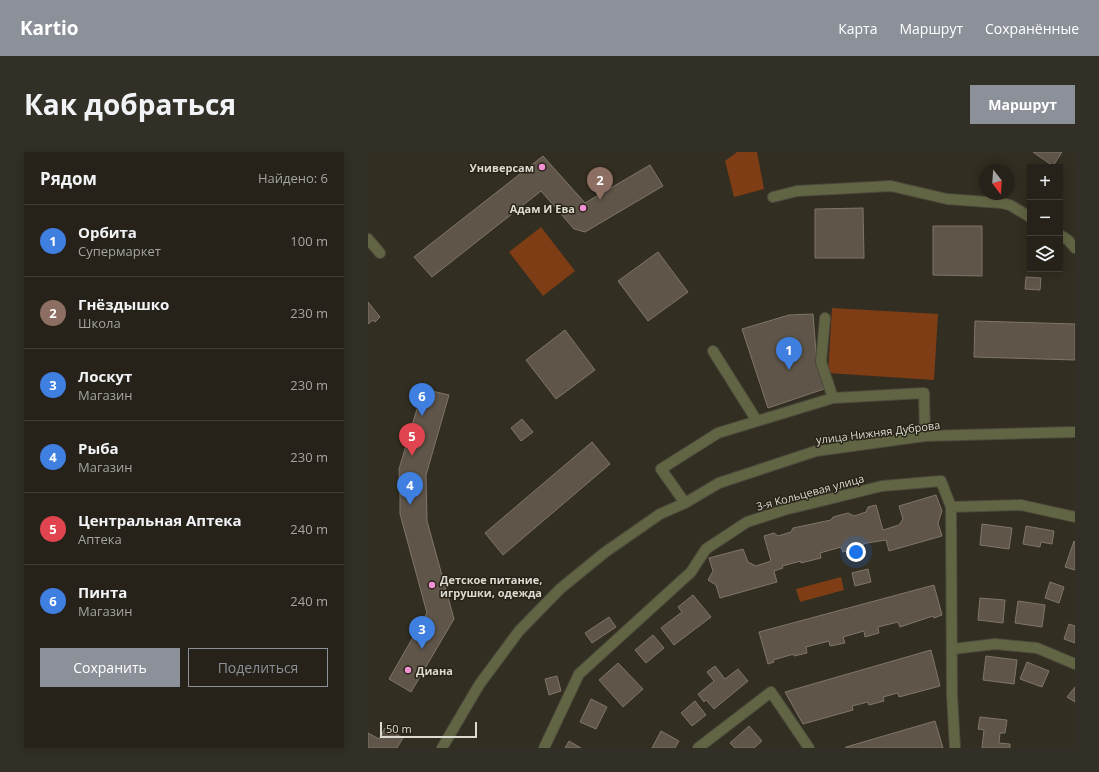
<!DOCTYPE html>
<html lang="ru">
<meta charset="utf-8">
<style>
body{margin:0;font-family:"Open Sans",sans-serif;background:#322f26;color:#f1f3f6}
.controls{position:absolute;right:12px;top:12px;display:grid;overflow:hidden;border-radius:0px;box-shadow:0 2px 10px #0003}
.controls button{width:36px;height:36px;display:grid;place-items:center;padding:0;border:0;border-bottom:1px solid #423f38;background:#262219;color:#f1f3f6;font:20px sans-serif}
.compass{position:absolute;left:611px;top:12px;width:36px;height:36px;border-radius:50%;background:#262219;box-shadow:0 2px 10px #0003;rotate:163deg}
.scale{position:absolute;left:12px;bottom:10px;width:97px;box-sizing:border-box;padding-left:4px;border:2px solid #dddad2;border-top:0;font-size:11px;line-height:14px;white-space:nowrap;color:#dddad2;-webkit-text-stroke:3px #282417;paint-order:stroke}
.you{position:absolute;left:488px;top:400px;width:14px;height:14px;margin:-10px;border:3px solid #fff;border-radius:50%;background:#1a73e8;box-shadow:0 0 0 6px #1a73e833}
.badge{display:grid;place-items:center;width:26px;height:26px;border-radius:50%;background:#8c9099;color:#fff;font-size:13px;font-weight:700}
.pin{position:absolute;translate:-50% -33px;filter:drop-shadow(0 1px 2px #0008)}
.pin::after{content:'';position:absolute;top:21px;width:14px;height:12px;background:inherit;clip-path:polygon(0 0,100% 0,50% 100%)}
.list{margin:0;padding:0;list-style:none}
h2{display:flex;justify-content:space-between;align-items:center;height:52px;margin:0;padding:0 16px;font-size:17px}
h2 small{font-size:13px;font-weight:400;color:#a4a4a2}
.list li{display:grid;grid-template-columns:26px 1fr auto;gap:12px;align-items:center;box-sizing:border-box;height:72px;padding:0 16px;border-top:1px solid #423f38}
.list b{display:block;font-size:15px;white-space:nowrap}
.list p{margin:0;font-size:13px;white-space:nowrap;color:#a4a4a2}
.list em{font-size:13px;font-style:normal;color:#a4a4a2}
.actions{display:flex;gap:8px;padding:12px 16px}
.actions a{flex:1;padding:9px 0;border:1px solid #8c9099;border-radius:0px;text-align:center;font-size:14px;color:#8c9099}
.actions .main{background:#8c9099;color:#fff}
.icon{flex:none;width:22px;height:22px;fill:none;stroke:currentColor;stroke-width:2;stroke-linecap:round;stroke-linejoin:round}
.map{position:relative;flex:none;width:707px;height:596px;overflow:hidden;border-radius:0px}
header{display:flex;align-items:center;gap:24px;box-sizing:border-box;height:56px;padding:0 20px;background:#8c9099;color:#fff}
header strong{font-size:19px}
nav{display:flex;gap:22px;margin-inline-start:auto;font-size:14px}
.intro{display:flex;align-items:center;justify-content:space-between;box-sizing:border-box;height:96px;padding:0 24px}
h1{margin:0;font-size:28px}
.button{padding:10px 18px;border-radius:0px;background:#8c9099;color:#fff;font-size:14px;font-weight:700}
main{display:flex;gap:24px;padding:0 24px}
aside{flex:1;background:#262219;border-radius:0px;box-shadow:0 2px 10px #0003}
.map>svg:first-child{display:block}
.green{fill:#7f3d15}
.building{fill:#5f5549;stroke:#807569}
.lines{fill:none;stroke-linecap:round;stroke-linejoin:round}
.minor-casing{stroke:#4d4a3d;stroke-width:12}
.minor{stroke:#616543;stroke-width:10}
.poi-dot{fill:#f491d3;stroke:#282417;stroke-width:1.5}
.labels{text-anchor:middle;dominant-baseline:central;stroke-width:3;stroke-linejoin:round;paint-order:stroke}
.poi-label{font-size:11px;font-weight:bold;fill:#dddad2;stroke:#282417;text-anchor:end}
.street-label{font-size:11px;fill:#dddad2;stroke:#282417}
</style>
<header>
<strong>Kartio</strong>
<nav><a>Карта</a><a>Маршрут</a><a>Сохранённые</a></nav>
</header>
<div class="intro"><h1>Как добраться</h1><a class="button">Маршрут</a></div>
<main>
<aside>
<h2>Рядом<small>Найдено: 6</small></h2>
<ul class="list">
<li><span class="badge" style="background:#3f7fe0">1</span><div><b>Орбита</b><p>Супермаркет</p></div><em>100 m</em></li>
<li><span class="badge" style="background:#8d6e63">2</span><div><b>Гнёздышко</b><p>Школа</p></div><em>230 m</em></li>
<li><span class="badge" style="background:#3f7fe0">3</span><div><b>Лоскут</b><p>Магазин</p></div><em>230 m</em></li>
<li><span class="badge" style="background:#3f7fe0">4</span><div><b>Рыба</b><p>Магазин</p></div><em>230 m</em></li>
<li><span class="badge" style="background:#e0444e">5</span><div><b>Центральная Аптека</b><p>Аптека</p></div><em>240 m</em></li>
<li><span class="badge" style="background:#3f7fe0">6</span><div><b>Пинта</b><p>Магазин</p></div><em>240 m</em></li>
</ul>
<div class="actions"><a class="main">Сохранить</a><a>Поделиться</a></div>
</aside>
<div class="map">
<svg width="707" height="596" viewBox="0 0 707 596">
<rect width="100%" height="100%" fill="#322e21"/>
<path class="green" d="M369,0H389L396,37L366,45L357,9Z
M173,75L207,119L175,144L141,100Z
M464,156L570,162L566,228L460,221Z
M473,425L476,438L432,450L428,437Z"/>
<path class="building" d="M665,0H694L685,14Z
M175,4L217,51L282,13L295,34L217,80L206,77L173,39L64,125L46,105Z
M495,56L496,106H447V57Z
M565,74H614V124L565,123Z
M290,100L320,140L280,169L250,129Z
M658,125L673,126L672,138L657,137Z
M0,150L12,165L7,170L5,168L0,172Z
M445,162L448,200L459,236L400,256L374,177L421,163Z
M607,169L707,172V208L606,205Z
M197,178L227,218L188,247L158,208Z
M55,237L81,243L58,323L59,369L86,467L43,540L21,527L59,461L32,362V345L31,317Z
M154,267L165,280L153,289L143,276Z
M224,290L242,312L135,403L117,381Z
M568,343L574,359L570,371L574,384L521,399L518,388L499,391L490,394V395L475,400L473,395L452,401L453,406L433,411V409L414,414L415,416L406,419L409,430L352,446L348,433L340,428L345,419L341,406L375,397L380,410L388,414L403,409L396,384L406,381L410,384L423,380L425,376L463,368L465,365L480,361L486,364L498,360L500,355L508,353L515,378L531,373L535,367L531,354Z
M614,372L644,376L641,397L612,393Z
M658,374L686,379L684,392L673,390L672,395L655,392Z
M706,389L707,390V418L697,415Z
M500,417L503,430L487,434L484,421Z
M682,430L696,435L691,451L677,446Z
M566,433L574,463L566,466L565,464L532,475L530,470L510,475L511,481L497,485L496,479L475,485L477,491L462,494L461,489L438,495L439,501L426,504V502L405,508L406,510L400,512L391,480Z
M325,443L343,465L306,493L293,476L314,460L310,455Z
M612,446L637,448L635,471L610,468Z
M650,449L677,453L674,475L647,471Z
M241,465L248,475L224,491L217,481Z
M701,472L707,474V491L696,487Z
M285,483L296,496L278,511L267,498Z
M563,498L572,534L531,545L530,541L515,545L516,549L501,553L500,550L484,554L485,558L435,572L417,540Z
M618,504L649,508L646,532L615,528Z
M659,510L681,519L674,535L652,527Z
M250,511L275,537L255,555L231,528Z
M347,514L357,527L370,517L380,529L346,557L338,548L336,550L330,542L346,529L339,520Z
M189,524L193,539L181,543L177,527Z
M707,535V550L699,545Z
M223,547L239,555L228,577L212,570Z
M327,549L338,563L324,574L313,561Z
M612,565L639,568L637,581H632L631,591L642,592V596H614L616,578L610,577Z
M567,569L575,596H477L478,595Z
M381,574L394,589L386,596H367L362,591Z
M17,576L35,586L29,596H0V581L11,587Z
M293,579L311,589L307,596H284Z
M201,589L213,596H197Z"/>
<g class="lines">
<defs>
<path id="minor" d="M405,45L429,39L523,34L579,47L633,51L642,53L662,65
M692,83L700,88L707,96
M0,87L12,101
M457,166L453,210L465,246
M345,199L389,269
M317,351L293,317L350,281L465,246L556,241L557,284
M583,355L653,353L707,365
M585,497L627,492L669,496L707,512
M74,596L111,533L151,479L192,437L236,401L292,362L317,351L351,331L448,299L557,284L707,280
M176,596L211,522L323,420L338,397L379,370L416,358L514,334L573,329L583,355L584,543L587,596
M330,596L403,540L441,596"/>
</defs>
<use href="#minor" class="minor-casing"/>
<use href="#minor" class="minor"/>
</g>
<g class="poi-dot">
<circle cx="174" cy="15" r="4"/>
<circle cx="215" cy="56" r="4"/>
<circle cx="64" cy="433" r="4"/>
<circle cx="40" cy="518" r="4"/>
</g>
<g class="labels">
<g class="poi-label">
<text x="166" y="15">Универсам</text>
<text x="207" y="56">Адам И Ева</text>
<text x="72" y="427" text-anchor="start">Детское питание,<tspan x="72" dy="13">игрушки, одежда</tspan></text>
<text x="48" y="518" text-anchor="start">Диана</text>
</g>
<g class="street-label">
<text transform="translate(510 280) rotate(-7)">улица Нижняя Дуброва</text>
<text transform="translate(442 340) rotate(-15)">3-я Кольцевая улица</text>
</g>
</g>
</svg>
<div class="controls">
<button>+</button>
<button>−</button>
<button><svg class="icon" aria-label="layers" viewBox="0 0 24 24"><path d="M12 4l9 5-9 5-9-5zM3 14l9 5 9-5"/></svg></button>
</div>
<svg class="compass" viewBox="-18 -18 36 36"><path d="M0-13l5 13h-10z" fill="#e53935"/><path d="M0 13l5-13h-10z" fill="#a4a4a2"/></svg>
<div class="scale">50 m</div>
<div class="you"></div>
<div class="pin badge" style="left:421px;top:218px;background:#3f7fe0">1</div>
<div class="pin badge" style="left:232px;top:48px;background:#8d6e63">2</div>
<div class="pin badge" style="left:54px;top:497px;background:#3f7fe0">3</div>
<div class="pin badge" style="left:42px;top:353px;background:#3f7fe0">4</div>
<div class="pin badge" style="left:44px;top:304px;background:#e0444e">5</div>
<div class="pin badge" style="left:54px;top:264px;background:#3f7fe0">6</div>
</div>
</main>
